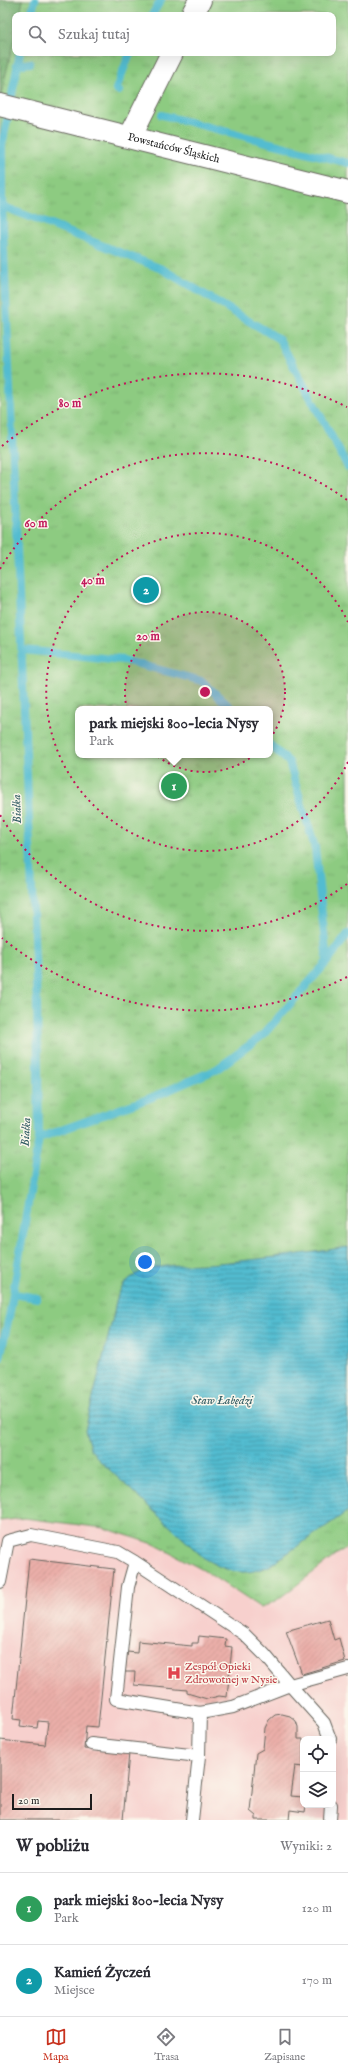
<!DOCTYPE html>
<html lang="pl">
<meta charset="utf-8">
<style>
body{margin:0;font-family:"IM FELL English",serif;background:#f7f7f7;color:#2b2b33}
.controls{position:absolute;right:12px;bottom:12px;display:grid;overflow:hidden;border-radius:8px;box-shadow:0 4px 16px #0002}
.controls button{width:36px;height:36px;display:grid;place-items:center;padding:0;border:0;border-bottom:1px solid #e1e1e2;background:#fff;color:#2b2b33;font:20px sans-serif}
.scale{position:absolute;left:12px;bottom:10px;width:80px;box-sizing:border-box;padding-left:4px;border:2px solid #1c1c1c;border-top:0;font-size:11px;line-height:14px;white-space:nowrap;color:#1c1c1c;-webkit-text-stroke:3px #fbf7ec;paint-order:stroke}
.you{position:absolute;left:145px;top:1262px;width:14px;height:14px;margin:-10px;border:3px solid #fff;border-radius:50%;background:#1a73e8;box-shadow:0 0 0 6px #1a73e833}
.badge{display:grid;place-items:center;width:26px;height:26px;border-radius:50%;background:#c8321e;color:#fff;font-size:13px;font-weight:700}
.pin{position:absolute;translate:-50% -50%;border:2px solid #fff;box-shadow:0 1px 4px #0006}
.popup{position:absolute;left:75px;top:706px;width:198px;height:52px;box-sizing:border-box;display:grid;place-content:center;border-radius:8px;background:#fff;filter:drop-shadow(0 1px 3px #0005);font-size:13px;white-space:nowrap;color:#7c7c81}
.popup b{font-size:15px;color:#2b2b33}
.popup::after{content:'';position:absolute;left:50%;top:100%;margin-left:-8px;border:8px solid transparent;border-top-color:#fff}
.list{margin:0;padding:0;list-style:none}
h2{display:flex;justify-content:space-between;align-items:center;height:52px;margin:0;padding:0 16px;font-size:17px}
h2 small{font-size:13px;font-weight:400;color:#7c7c81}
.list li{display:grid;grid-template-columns:26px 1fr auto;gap:12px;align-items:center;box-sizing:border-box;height:72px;padding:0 16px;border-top:1px solid #e1e1e2}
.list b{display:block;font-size:15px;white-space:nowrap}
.list p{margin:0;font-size:13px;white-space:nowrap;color:#7c7c81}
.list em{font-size:13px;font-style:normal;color:#7c7c81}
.icon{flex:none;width:22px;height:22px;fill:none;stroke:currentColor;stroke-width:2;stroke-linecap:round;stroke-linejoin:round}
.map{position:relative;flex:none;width:348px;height:1820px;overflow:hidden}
.search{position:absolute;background:#fff;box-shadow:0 4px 16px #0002;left:12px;right:12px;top:12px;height:44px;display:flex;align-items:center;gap:10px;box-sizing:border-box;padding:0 14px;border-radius:8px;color:#7c7c81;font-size:15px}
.sheet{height:196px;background:#fff}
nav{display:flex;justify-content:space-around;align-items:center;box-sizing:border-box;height:56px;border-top:1px solid #e1e1e2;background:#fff;font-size:11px;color:#7c7c81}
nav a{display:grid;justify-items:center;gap:2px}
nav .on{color:#c8321e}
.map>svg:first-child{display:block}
.built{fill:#f7d0cd;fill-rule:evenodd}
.grass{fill:url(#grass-tufts);stroke:#54744e;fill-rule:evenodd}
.forest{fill:url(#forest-crowns);stroke:#476646}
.water{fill:url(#water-rules);stroke:#386c76}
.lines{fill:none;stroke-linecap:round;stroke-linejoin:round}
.stream{stroke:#53bcd0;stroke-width:8}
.building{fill:url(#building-hatch)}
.lane-casing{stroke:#66645c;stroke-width:14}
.street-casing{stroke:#66645c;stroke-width:24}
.lane{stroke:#fff;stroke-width:12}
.street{stroke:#fff;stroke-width:22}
.ring{fill:none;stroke:#c2185b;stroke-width:2;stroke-dasharray:2 4}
.labels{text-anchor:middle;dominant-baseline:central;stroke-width:3;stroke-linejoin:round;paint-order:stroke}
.street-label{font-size:11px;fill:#1c1c1c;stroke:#fbf7ec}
.health-label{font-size:11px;fill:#be3a42;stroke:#fbf7ec;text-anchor:start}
.water-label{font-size:12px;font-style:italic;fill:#325c64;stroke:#fbf7ec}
.centre{fill:#c2185b;stroke:#fbf7ec;stroke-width:2}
.ring-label{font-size:12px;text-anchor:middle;font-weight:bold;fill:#c2185b;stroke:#fbf7ec;stroke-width:3;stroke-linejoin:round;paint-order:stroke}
</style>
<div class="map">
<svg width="348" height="1820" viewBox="0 0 348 1820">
<defs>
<pattern id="grass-tufts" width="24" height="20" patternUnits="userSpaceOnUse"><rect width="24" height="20" fill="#8dcb81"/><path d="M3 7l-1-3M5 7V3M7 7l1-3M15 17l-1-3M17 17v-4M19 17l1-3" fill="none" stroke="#79ae6f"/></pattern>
<pattern id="forest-crowns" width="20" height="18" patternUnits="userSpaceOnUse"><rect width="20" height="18" fill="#72af6f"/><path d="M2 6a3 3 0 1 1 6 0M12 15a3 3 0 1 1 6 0" fill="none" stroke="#5d8e5a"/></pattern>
<pattern id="water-rules" width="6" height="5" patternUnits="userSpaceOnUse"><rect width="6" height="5" fill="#53bcd0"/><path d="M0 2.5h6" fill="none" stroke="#4498a8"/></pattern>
<pattern id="building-hatch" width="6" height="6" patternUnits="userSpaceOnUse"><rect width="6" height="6" fill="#ebafa9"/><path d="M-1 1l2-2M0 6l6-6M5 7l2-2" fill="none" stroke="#c99691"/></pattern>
</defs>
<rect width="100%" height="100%" fill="#fbf7ec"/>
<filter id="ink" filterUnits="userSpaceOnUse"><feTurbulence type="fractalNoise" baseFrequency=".025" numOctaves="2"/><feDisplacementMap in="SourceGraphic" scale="8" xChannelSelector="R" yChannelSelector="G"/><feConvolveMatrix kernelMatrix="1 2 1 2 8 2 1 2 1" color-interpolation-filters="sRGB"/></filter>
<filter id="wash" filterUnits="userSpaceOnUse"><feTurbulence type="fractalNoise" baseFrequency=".012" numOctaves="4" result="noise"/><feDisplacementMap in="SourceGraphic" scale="16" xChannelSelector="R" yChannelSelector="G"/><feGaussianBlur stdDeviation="0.9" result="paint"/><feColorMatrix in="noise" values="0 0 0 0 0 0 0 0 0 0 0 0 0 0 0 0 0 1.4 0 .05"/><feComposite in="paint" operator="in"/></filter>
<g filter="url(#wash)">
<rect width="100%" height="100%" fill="#f0ebd3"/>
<path class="built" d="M24,1518L104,1528L154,1544L203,1570L277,1600L348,1546V1820H0V1521ZM303,1739H333V1805H303Z"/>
<path class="grass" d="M0,0H348V1546L277,1600L261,1608L203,1570L154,1544L104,1528L24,1518L0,1521ZM15,15H333V53H15ZM78,709H270V755H78Z"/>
<path class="forest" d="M0,0H23L20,15H15V35L0,99Z"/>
<path class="water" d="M348,1247V1511L269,1566C244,1577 228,1572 205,1559L98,1459L90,1448L85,1430L114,1313C115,1299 121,1283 135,1275C159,1262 192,1266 219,1263C262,1259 305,1254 348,1247Z"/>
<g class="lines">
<path class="stream" d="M31,15L35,0
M152,15L161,0
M17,65L30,63
M119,91L116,89L130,53
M162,115L348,163
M2,206L162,269L279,339L348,467
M23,650L123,660L202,681L232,709
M270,745L289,762L315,848L327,962
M39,1138L153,1097L217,1069L263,1035L327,962L348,934
M14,1294L37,1298
M0,1358L10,1312L39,1138L37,1005L2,206V146L20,53"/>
</g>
<g id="blocks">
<path class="building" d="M29,1559L114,1569L98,1727L86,1726L84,1749L129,1753L123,1820H0V1740L45,1745L48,1722L38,1721L37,1728L20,1726L21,1720L13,1719Z
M328,1619L334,1640L339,1638L345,1661L302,1674L286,1631Z
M199,1636L226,1639L225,1646L232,1647L227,1697L219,1696L207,1699L187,1693V1690L134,1685L135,1672H125L127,1652L137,1653L138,1641L192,1646V1643H198Z
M282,1714L290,1716L296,1721L298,1727V1739H303V1767L295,1766L291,1796L303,1797V1805H306L305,1812L290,1810L289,1820H256V1816L250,1811L256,1753L263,1749L265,1728L269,1720L275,1715Z"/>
</g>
</g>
<g filter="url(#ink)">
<use href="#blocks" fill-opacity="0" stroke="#66645c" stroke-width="1"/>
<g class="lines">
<defs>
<path id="lane" d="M0,1582L8,1541L31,1535L118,1552L135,1562L244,1634L265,1655L290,1685L233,1707L200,1713L116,1699L128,1587L135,1562
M330,1739L324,1723L290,1685L348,1669
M91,1744L199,1756
M192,1820L199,1756L200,1713
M330,1820L331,1805"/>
<g id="street">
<path d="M192,15L200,0"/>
<path id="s1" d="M0,105L348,192"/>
<path d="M130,137L172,53"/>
</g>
</defs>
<use href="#lane" class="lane-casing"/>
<use href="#street" class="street-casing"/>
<use href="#lane" class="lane"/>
<use href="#street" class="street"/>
</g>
</g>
<circle cx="205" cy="692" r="80" fill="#c2185b" fill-opacity=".12"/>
<g class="ring">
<circle cx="205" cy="692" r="80"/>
<path d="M348 762A159 159 0 1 1 348 622"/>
<path d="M347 884A239 239 0 0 1 0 815M0 569A239 239 0 0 1 347 500"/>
<path d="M347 977A319 319 0 0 1 2 938M2 446A319 319 0 0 1 347 407"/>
</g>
<defs>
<symbol id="hospital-bare" viewBox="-9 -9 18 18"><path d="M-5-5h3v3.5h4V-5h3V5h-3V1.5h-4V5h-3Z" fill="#e0444e" stroke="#fbf7ec" stroke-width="2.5" paint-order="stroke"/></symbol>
</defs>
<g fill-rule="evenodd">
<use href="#hospital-bare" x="164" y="1663" width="20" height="20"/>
</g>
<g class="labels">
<g class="street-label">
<text stroke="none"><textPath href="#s1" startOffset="179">Powstańców Śląskich</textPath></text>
</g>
<g class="health-label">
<text x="185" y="1667">Zespół Opieki<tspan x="185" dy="13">Zdrowotnej w Nysie</tspan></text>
</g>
<g class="water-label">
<text transform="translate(17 809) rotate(-92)">Białka</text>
<text transform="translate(26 1132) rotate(-87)">Białka</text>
<text x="222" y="1400">Staw Łabędzi</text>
</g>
</g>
<circle cx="205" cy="692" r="6" class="centre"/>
<g class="ring-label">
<text x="70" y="407">80 m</text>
<text x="36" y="527">60 m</text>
<text x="93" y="584">40 m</text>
<text x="148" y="640">20 m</text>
</g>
</svg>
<div class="controls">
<button><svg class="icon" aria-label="locate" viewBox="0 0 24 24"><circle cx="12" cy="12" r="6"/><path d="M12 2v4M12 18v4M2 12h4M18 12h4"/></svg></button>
<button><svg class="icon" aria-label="layers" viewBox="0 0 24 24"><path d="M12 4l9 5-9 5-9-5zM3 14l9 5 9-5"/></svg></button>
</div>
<div class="scale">20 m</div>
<div class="you"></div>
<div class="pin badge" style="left:174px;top:786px;background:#2e9e5b">1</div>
<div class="popup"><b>park miejski 800-lecia Nysy</b>Park</div>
<div class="pin badge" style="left:146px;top:590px;background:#0f9aa8">2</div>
<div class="search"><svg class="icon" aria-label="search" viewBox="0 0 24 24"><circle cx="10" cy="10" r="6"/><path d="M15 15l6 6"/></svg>Szukaj tutaj</div>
</div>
<section class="sheet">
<h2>W pobliżu<small>Wyniki: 2</small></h2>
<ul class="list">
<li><span class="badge" style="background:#2e9e5b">1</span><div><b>park miejski 800-lecia Nysy</b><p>Park</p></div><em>120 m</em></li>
<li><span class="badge" style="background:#0f9aa8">2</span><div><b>Kamień Życzeń</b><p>Miejsce</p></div><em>170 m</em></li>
</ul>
</section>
<nav>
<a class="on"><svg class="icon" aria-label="map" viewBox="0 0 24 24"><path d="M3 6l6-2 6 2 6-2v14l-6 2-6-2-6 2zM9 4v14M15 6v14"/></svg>Mapa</a>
<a><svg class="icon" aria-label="directions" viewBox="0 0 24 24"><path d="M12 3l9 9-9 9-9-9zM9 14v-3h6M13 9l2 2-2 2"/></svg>Trasa</a>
<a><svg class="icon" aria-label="saved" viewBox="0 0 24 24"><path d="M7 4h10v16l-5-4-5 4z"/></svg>Zapisane</a>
</nav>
